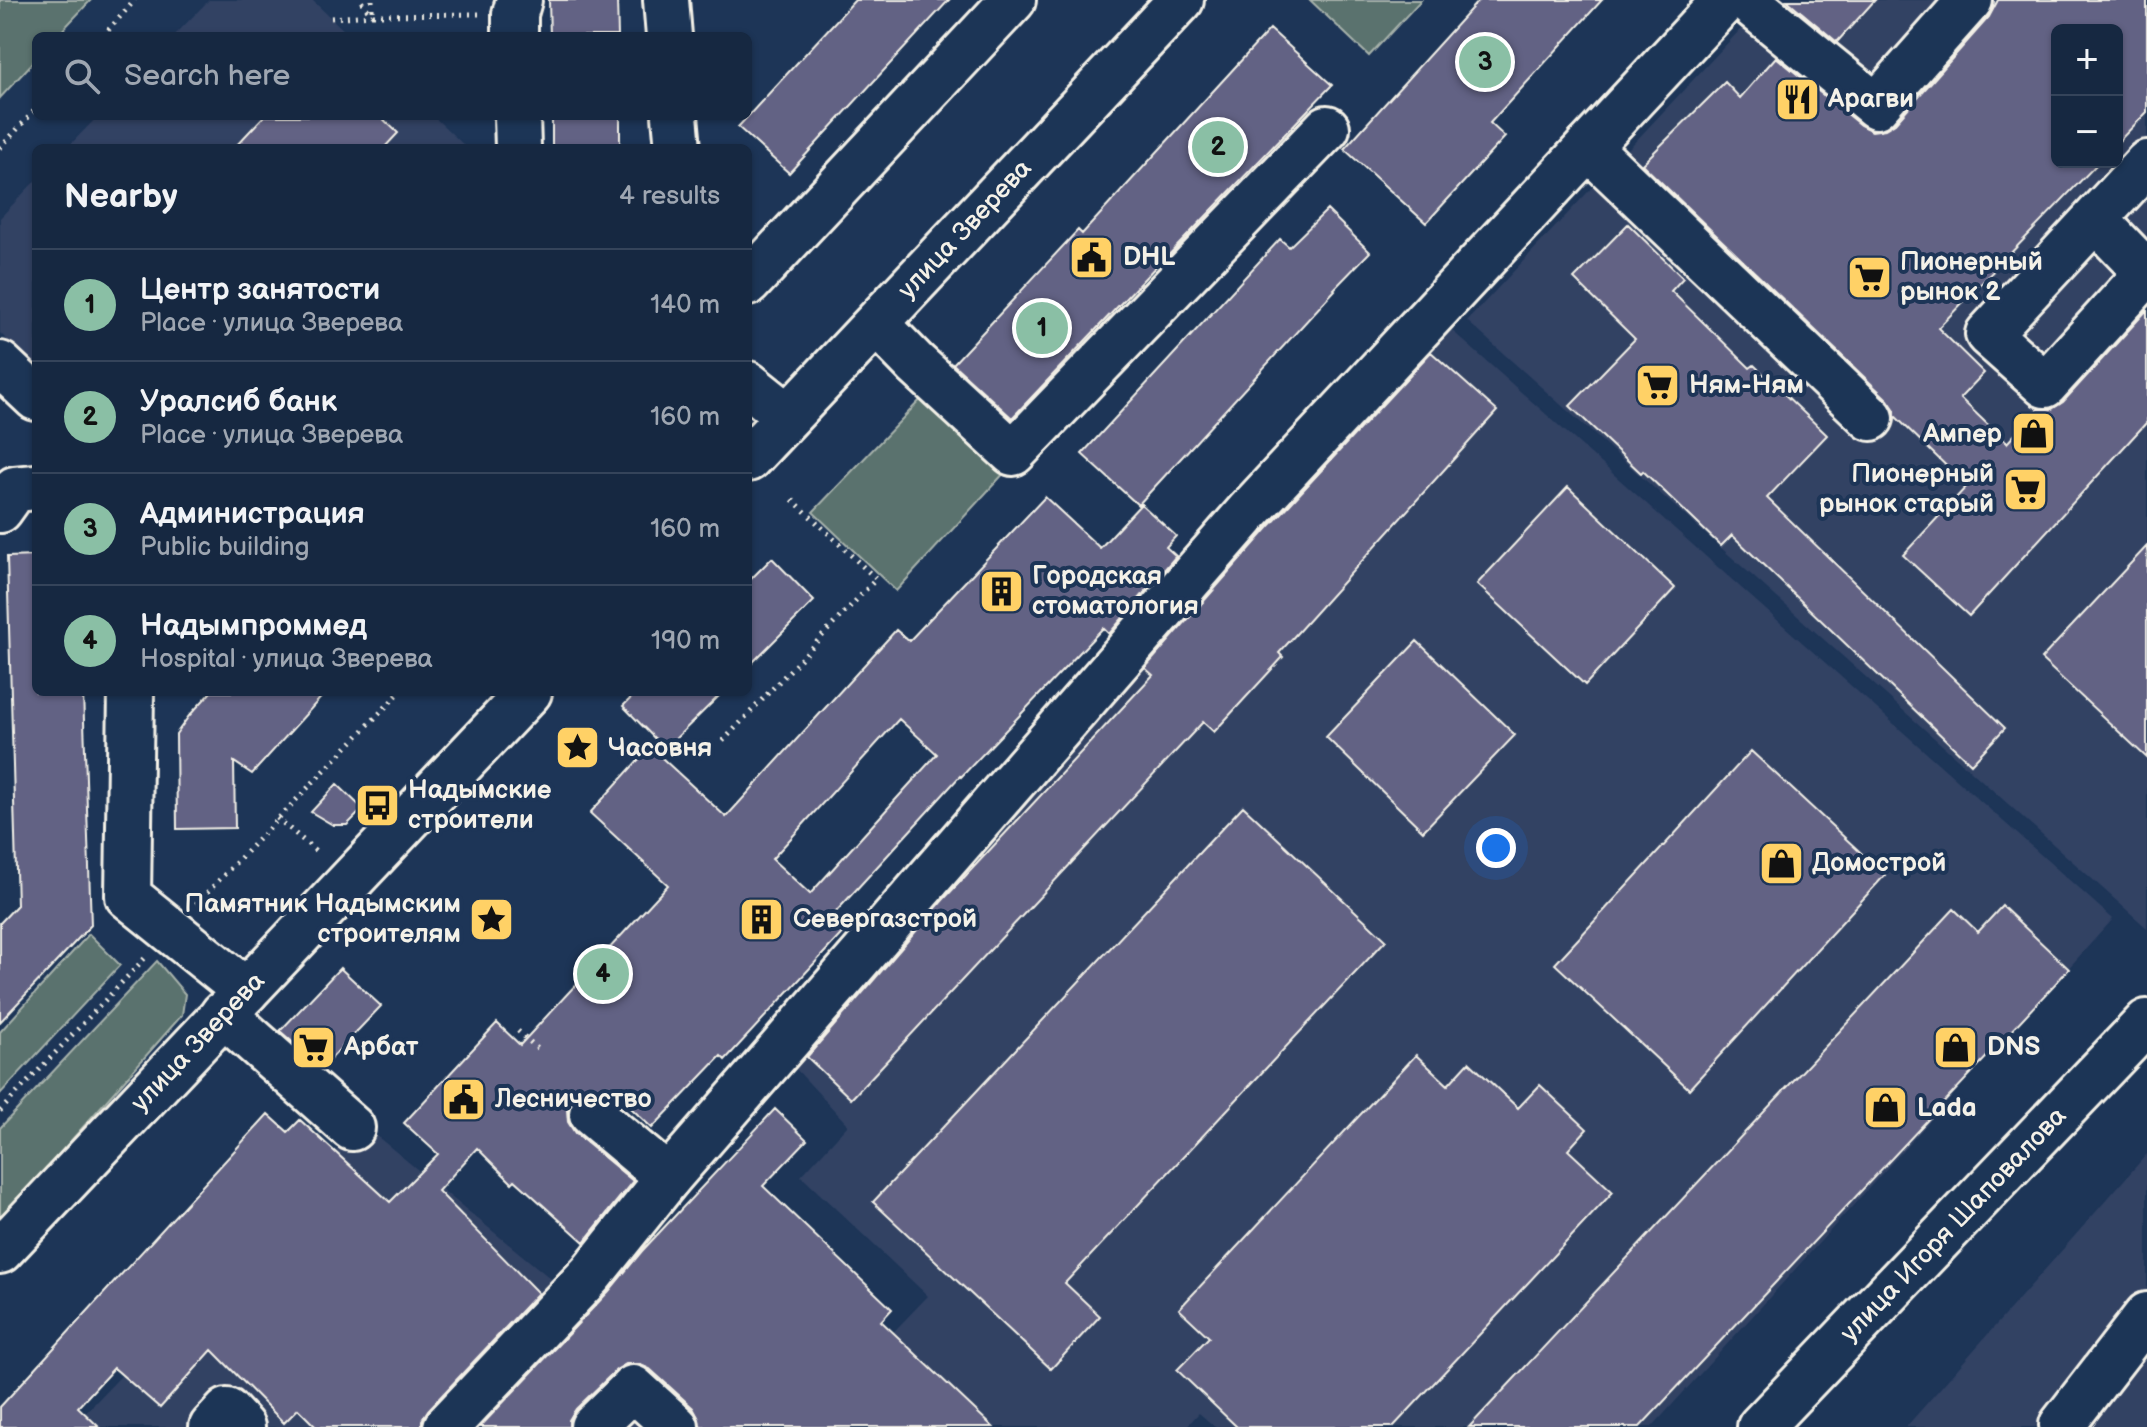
<!DOCTYPE html>
<meta charset="utf-8">
<style>
body{margin:0;font-family:"Balsamiq Sans",sans-serif;background:#1f3048;color:#f1f3f6}
.controls{position:absolute;right:24px;top:24px;display:grid;overflow:hidden;border-radius:12px;box-shadow:0 2px 6px #0004}
.controls button{width:72px;height:72px;display:grid;place-items:center;padding:0;border:0;border-bottom:2px solid #35445a;background:#162841;color:#f1f3f6;font:40px sans-serif}
.you{position:absolute;left:1496px;top:848px;width:28px;height:28px;margin:-20px;border:6px solid #fff;border-radius:50%;background:#1a73e8;box-shadow:0 0 0 12px #1a73e833}
.badge{display:grid;place-items:center;width:52px;height:52px;border-radius:50%;background:#8abfa5;color:#111;font-size:26px;font-weight:700}
.pin{position:absolute;translate:-50% -50%;border:4px solid #fff;box-shadow:0 2px 8px #0006}
.list{margin:0;padding:0;list-style:none}
h2{display:flex;justify-content:space-between;align-items:center;height:104px;margin:0;padding:0 32px;font-size:34px}
h2 small{font-size:26px;font-weight:400;color:#9ea6b1}
.list li{display:grid;grid-template-columns:52px 1fr auto;gap:24px;align-items:center;box-sizing:border-box;height:112px;padding:0 32px;border-top:2px solid #35445a}
.list b{display:block;font-size:30px;white-space:nowrap}
.list p{margin:0;font-size:26px;white-space:nowrap;color:#9ea6b1}
.list em{font-size:26px;font-style:normal;color:#9ea6b1}
.icon{flex:none;width:44px;height:44px;fill:none;stroke:currentColor;stroke-width:2;stroke-linecap:round;stroke-linejoin:round}
.map{position:relative;flex:none;width:2147px;height:1427px;overflow:hidden}
.search{position:absolute;background:#162841;box-shadow:0 2px 6px #0004;left:32px;top:32px;width:720px;height:88px;display:flex;align-items:center;gap:20px;box-sizing:border-box;padding:0 28px;border-radius:12px;color:#9ea6b1;font-size:30px}
.panel{position:absolute;background:#162841;box-shadow:0 2px 6px #0004;left:32px;top:144px;width:720px;height:552px;border-radius:12px}
.map>svg:first-child{display:block}
.built{fill:#324264;fill-rule:evenodd}
.green{fill:#5a726e;stroke:#a7b2ab;stroke-width:2}
.building{fill:#626284;stroke:#f4f1e8;stroke-width:2;fill-rule:evenodd}
.lines{fill:none;stroke-linecap:round;stroke-linejoin:round}
.minor-casing{stroke:#f4f1e8;stroke-width:50}
.path{stroke:#f4f1e8;stroke-width:5;stroke-dasharray:2 6;stroke-linecap:butt}
.minor{stroke:#1d3557;stroke-width:44}
.labels{text-anchor:middle;dominant-baseline:central;stroke-width:8;stroke-linejoin:round;paint-order:stroke}
.poi-label{font-size:26px;font-weight:bold;fill:#f4f1e8;stroke:#1d3557;text-anchor:start}
.street-label{font-size:26px;fill:#f4f1e8;stroke:#1d3557}
</style>
<div class="map">
<svg width="2147" height="1427" viewBox="0 0 2147 1427">
<rect width="100%" height="100%" fill="#1d3557"/>
<filter id="ink" filterUnits="userSpaceOnUse"><feTurbulence type="fractalNoise" baseFrequency=".0125" numOctaves="2"/><feDisplacementMap in="SourceGraphic" scale="16" xChannelSelector="R" yChannelSelector="G"/><feConvolveMatrix kernelMatrix="1 2 1 2 8 2 1 2 1" color-interpolation-filters="sRGB"/></filter>
<g filter="url(#ink)">
<path class="built" d="M209,0H312L350,36H174Z
M1768,0H2147V928L1467,321ZM2057,30H2117V162H2057Z
M98,116H433L467,148H67Z
M36,180V368L0,333V218Z
M1429,310L2113,919L1652,1427H1215L1199,1413L1186,1427H72L362,1124L578,1301L639,1234L823,1405L928,1296L801,1176L848,1125L784,1056Z
M2147,1154V1427H1906Z"/>
<path class="green" d="M0,0H91L57,36H36V59L0,98Z
M1310,0H1421L1369,56Z
M925,395L1007,470L896,591L813,512Z
M89,934L120,965L0,1094V1032Z
M157,961L185,994L182,1015L0,1221V1128Z"/>
<path class="building" d="M549,0H617L618,36H550Z
M855,0H949L789,173L738,127Z
M1479,0H1602L1490,123L1505,137L1426,223L1344,149Z
M1787,0H1875L1837,42Z
M1998,0H2147V112L2117,143V30H2057V162H2099L1938,328L1984,373L1960,398L2007,443L2038,409H2052L2063,402L2147,310V422L1969,616L1903,555L1967,486L1895,416V410L1888,400L1642,164L1725,82L1740,98L1776,57L1860,125L1872,131L1885,129L1895,123L1989,17Z
M1270,29L1332,85L1162,262L1161,261L1012,418L953,364L1078,230L1082,234Z
M264,116H380L398,133L384,148H234Z
M552,116H620V148H552Z
M1327,210L1370,252L1334,289L1335,290L1138,505L1082,454L1280,239L1289,247Z
M1628,224L1683,278L1671,291L1750,368L1754,365L1827,435L1767,498L2005,728L1971,764L1732,535L1721,546L1643,471L1641,473L1570,406L1635,339L1574,279Z
M1431,352L1497,411L1279,653L1283,657L1214,732L1203,722L851,1099L807,1057L943,900L1153,675L1145,668L1268,528Z
M1568,487L1675,588L1585,685L1477,584Z
M1045,497L1100,548L1141,504L1176,536L1166,547L1176,556L1109,634L1103,628L961,777L960,776L833,915L847,928L725,1060L721,1056L652,1128L608,1086L603,1092L596,1089L584,1090L573,1097L567,1110L568,1122L575,1133L633,1181L584,1242L515,1180L512,1183L477,1148L438,1191L538,1293L428,1410L422,1420V1427H316L298,1409L284,1423L212,1350L160,1408L114,1368L78,1407L99,1427H0V1407L268,1114L288,1132L300,1120L390,1202L438,1154L404,1123L497,1023L520,1045L668,885L590,813L650,747L726,817L896,630L909,641ZM899,719L937,754L810,894L772,859Z
M2147,546V758L2041,659Z
M36,556V692H83L91,925L0,1022V923L17,905L7,557Z
M772,558L814,601L748,667V582Z
M1417,641L1515,735L1423,831L1326,737Z
M211,692H326L252,774L234,762L235,828L177,829L176,734L189,716Z
M637,692H723L665,749L623,706Z
M1751,751L1885,875L1689,1089L1555,964Z
M337,784L363,809L347,825H333L311,812Z
M1243,806L1386,940L1065,1283L1100,1316L1051,1369L873,1202Z
M2002,906L2069,969L1640,1427H1469L1954,909L1978,932Z
M340,968L381,1006L322,1068L280,1031Z
M1416,1055L1448,1085L1469,1062L1518,1108L1540,1085L1587,1129L1568,1150L1613,1192L1393,1427H1237L1177,1370L1209,1337L1179,1309Z
M775,1109L807,1140L763,1186L892,1309L881,1321L993,1427H700L699,1419L693,1408L650,1369L638,1364H626L616,1370L576,1409L569,1420V1427H480L609,1291L642,1251Z"/>
<g class="lines">
<defs>
<g id="minor">
<path d="M666,0L669,36"/>
<path d="M1746,0L1876,106L1970,0"/>
<path d="M515,36V14L519,0"/>
<path d="M517,116L518,148"/>
<path d="M675,116L678,148"/>
<path d="M1588,147L1871,418"/>
<path d="M2095,219L2147,273L2045,385L1988,334L2147,163"/>
<path d="M748,283L1013,0"/>
<path d="M877,324L916,364L1013,453L1327,128"/>
<path d="M0,364L36,398"/>
<path d="M748,384L788,416"/>
<path id="s1" d="M748,459L1181,0"/>
<path d="M0,510L15,489L36,487"/>
<path d="M131,692L128,896L246,991"/>
<path d="M223,1014L352,1128"/>
<path d="M592,1114L668,1178"/>
<path id="s2" d="M0,1251L529,692"/>
<path d="M212,1427L227,1411L242,1427"/>
<path d="M446,1427L591,1274L668,1178L1249,511L1725,0"/>
<path d="M593,1427L633,1388L676,1427"/>
<path id="s3" d="M1760,1427L2147,1022"/>
<path d="M2064,1427L2062,1425L2147,1315"/>
</g>
</defs>
<use href="#minor" class="minor-casing"/>
<path class="path" d="M372,0V15L480,14
M331,18L372,15L360,0
M103,36L135,0
M0,148L36,109
M723,741L876,579L792,499
M277,818L317,852
M196,904L400,692
M518,1031L538,1049
M0,1111L145,958"/>
<use href="#minor" class="minor"/>
</g>
</g>
<defs>
<symbol id="restaurant-square" viewBox="-11 -11 22 22"><rect x="-9" y="-9" width="18" height="18" rx="4" fill="#ffd166" stroke="#1d3557"/><path d="M-5-6h1v4h1v-4h1v4h1v-4h1v5L-1.5 .5V6h-2V.5L-5-1ZM5-6V6H3V1.5H1.5Q1.5-4 5-6Z" fill="#111"/></symbol>
<symbol id="civic-square" viewBox="-11 -11 22 22"><rect x="-9" y="-9" width="18" height="18" rx="4" fill="#ffd166" stroke="#1d3557"/><path d="M-.6-6.5H3V-4.5H.6V-3L4-1V1h2V6H-6V1h2V-1L-.6-3ZM-1.2 2.5V6h2.4V2.5Z" fill="#111"/></symbol>
<symbol id="supermarket-square" viewBox="-11 -11 22 22"><rect x="-9" y="-9" width="18" height="18" rx="4" fill="#ffd166" stroke="#1d3557"/><path d="M-6-5.5h2.5l.6 2H6L4.5 2H-2.5L-4.4-4H-6ZM-1.5 3.2a1.3 1.3 0 1 0 .1 0ZM3 3.2a1.3 1.3 0 1 0 .1 0Z" fill="#111"/></symbol>
<symbol id="shop-square" viewBox="-11 -11 22 22"><rect x="-9" y="-9" width="18" height="18" rx="4" fill="#ffd166" stroke="#1d3557"/><path d="M-5-2.5h2.3a2.7 3.5 0 0 1 5.4 0H5L5.5 6h-11ZM-1.5-2.5h3a1.5 2.3 0 0 0-3 0Z" fill="#111"/></symbol>
<symbol id="building-square" viewBox="-11 -11 22 22"><rect x="-9" y="-9" width="18" height="18" rx="4" fill="#ffd166" stroke="#1d3557"/><path d="M-4-6H4V6H1V3H-1V6H-4ZM-2.5-4.3h1.7v1.8h-1.7ZM.8-4.3h1.7v1.8H.8ZM-2.5-1h1.7V.8h-1.7ZM.8-1h1.7V.8H.8Z" fill="#111"/></symbol>
<symbol id="sight-square" viewBox="-11 -11 22 22"><rect x="-9" y="-9" width="18" height="18" rx="4" fill="#ffd166" stroke="#1d3557"/><path d="M0-6L1.8-2.2L6-1.7L2.9 1.2L3.7 5.4L0 3.3L-3.7 5.4L-2.9 1.2L-6-1.7L-1.8-2.2Z" fill="#111"/></symbol>
<symbol id="bus-square" viewBox="-11 -11 22 22"><rect x="-9" y="-9" width="18" height="18" rx="4" fill="#ffd166" stroke="#1d3557"/><path d="M-5-6H5V4H4V6H2V4H-2V6H-4V4H-5ZM-3.5-4V0h7V-4ZM-3.5 1.2v1.5H-2V1.2ZM2 1.2v1.5H3.5V1.2Z" fill="#111"/></symbol>
</defs>
<g fill-rule="evenodd">
<use href="#restaurant-square" x="1772" y="74" width="51" height="51"/>
<use href="#civic-square" x="1066" y="232" width="51" height="51"/>
<use href="#supermarket-square" x="1844" y="252" width="51" height="51"/>
<use href="#supermarket-square" x="1632" y="360" width="51" height="51"/>
<use href="#shop-square" x="2008" y="408" width="51" height="51"/>
<use href="#supermarket-square" x="2000" y="464" width="51" height="51"/>
<use href="#building-square" x="976" y="566" width="51" height="51"/>
<use href="#sight-square" x="552" y="722" width="51" height="51"/>
<use href="#bus-square" x="352" y="780" width="51" height="51"/>
<use href="#shop-square" x="1756" y="838" width="51" height="51"/>
<use href="#sight-square" x="466" y="894" width="51" height="51"/>
<use href="#building-square" x="736" y="894" width="51" height="51"/>
<use href="#supermarket-square" x="288" y="1022" width="51" height="51"/>
<use href="#shop-square" x="1930" y="1022" width="51" height="51"/>
<use href="#civic-square" x="438" y="1074" width="51" height="51"/>
<use href="#shop-square" x="1860" y="1082" width="51" height="51"/>
</g>
<g class="labels">
<g class="poi-label">
<text x="1828" y="99">Арагви</text>
<text x="1123" y="257">DHL</text>
<text x="1900" y="262">Пионерный<tspan x="1900" dy="30">рынок 2</tspan></text>
<text x="1689" y="385">Ням-Ням</text>
<text x="2002" y="434" text-anchor="end">Ампер</text>
<text x="1994" y="474" text-anchor="end">Пионерный<tspan x="1994" dy="30">рынок старый</tspan></text>
<text x="1032" y="576">Городская<tspan x="1032" dy="30">стоматология</tspan></text>
<text x="608" y="748">Часовня</text>
<text x="408" y="790">Надымские<tspan x="408" dy="30">строители</tspan></text>
<text x="1812" y="863">Домострой</text>
<text x="461" y="904" text-anchor="end">Памятник Надымским<tspan x="461" dy="30">строителям</tspan></text>
<text x="793" y="919">Севергазстрой</text>
<text x="344" y="1047">Арбат</text>
<text x="1987" y="1047">DNS</text>
<text x="495" y="1099">Лесничество</text>
<text x="1917" y="1108">Lada</text>
</g>
<g class="street-label">
<text stroke="none"><textPath href="#s1" startOffset="316">улица Зверева</textPath></text>
<text stroke="none"><textPath href="#s2" startOffset="288">улица Зверева</textPath></text>
<text stroke="none"><textPath href="#s3" startOffset="280">улица Игоря Шаповалова</textPath></text>
</g>
</g>
</svg>
<div class="controls">
<button>+</button>
<button>−</button>
</div>
<div class="you"></div>
<div class="pin badge" style="left:1042px;top:328px">1</div>
<div class="pin badge" style="left:1218px;top:147px">2</div>
<div class="pin badge" style="left:1485px;top:62px">3</div>
<div class="pin badge" style="left:603px;top:974px">4</div>
<div class="search"><svg class="icon" aria-label="search" viewBox="0 0 24 24"><circle cx="10" cy="10" r="6"/><path d="M15 15l6 6"/></svg>Search here</div>
<section class="panel">
<h2>Nearby<small>4 results</small></h2>
<ul class="list">
<li><span class="badge">1</span><div><b>Центр занятости</b><p>Place · улица Зверева</p></div><em>140 m</em></li>
<li><span class="badge">2</span><div><b>Уралсиб банк</b><p>Place · улица Зверева</p></div><em>160 m</em></li>
<li><span class="badge">3</span><div><b>Администрация</b><p>Public building</p></div><em>160 m</em></li>
<li><span class="badge">4</span><div><b>Надымпроммед</b><p>Hospital · улица Зверева</p></div><em>190 m</em></li>
</ul>
</section>
</div>
